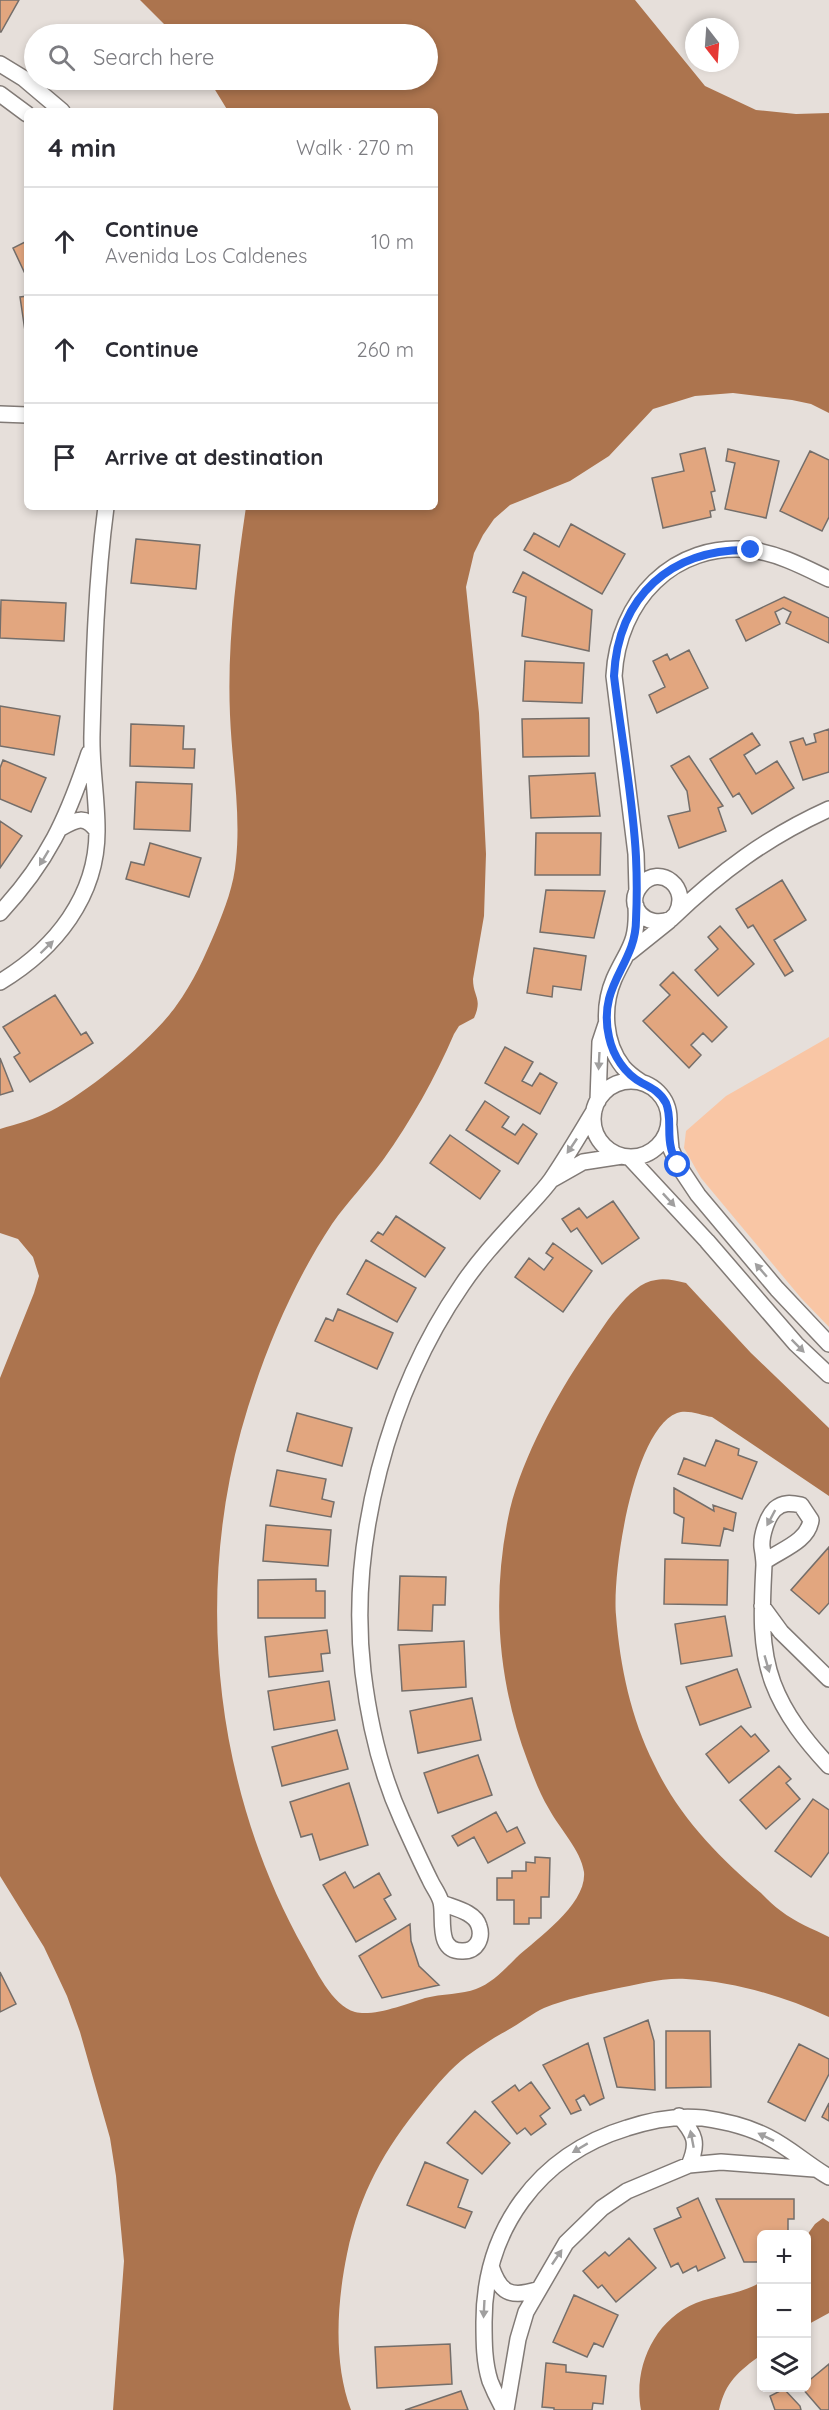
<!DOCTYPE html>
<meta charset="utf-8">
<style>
body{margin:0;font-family:Quicksand,sans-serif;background:#f2f2f3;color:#2b2b33}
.controls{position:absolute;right:18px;bottom:18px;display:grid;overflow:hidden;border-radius:9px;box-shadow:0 3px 9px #0003}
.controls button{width:54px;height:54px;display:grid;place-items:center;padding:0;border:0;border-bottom:2px solid #e1e1e2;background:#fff;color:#2b2b33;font:30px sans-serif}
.compass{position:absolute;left:685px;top:18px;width:54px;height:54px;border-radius:50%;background:#fff;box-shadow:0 3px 9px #0003;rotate:163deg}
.stop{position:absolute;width:18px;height:18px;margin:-14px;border:4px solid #2563eb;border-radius:50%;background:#fff}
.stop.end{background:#2563eb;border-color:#fff;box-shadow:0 2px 6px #0008}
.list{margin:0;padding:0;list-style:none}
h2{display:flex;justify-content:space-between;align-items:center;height:78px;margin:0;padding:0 24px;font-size:26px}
h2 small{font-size:20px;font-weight:400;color:#7c7c81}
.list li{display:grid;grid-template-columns:39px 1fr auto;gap:18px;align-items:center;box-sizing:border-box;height:108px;padding:0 24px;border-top:2px solid #e1e1e2}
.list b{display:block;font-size:22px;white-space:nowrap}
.list p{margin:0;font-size:20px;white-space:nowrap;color:#7c7c81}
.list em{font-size:20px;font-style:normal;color:#7c7c81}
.icon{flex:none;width:33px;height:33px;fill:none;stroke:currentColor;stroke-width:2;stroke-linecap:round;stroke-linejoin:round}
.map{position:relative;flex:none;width:829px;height:2410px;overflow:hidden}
.search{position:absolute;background:#fff;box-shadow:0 3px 9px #0003;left:24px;top:24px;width:414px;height:66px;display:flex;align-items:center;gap:15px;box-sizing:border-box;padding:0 21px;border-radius:33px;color:#7c7c81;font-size:22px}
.panel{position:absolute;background:#fff;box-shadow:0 3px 9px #0003;left:24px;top:108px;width:414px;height:402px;border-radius:9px}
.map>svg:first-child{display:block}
.green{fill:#f9c6a5}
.water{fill:#ac744e}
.building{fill:#e2a67f;stroke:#746e6a;stroke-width:1.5}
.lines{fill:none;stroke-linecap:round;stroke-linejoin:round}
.minor-casing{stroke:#817a76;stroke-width:18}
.minor{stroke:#fff;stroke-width:15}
.oneway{fill:#a09f9f}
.route{stroke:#2563eb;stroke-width:8}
</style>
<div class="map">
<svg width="829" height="2410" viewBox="0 0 829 2410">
<rect width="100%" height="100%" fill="#e6dfda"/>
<path class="green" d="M829,1037V1327L801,1298L701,1178L684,1148L686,1131L726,1096Z"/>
<path class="water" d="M140,0H635L705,86L756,110L796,114L829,113V413L811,404L792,400L733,393L695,396L653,409L609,456L570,481L510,505L494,519L483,535L474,553L466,587L479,713L486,854L484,916L473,979C473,997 483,998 474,1018L459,1026L454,1034C435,1078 411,1121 383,1160C367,1182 348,1201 332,1224C291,1286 261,1359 241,1431C194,1603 217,1794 304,1949C315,1968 332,2006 355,2012C373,2017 407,2004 425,1998C441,1994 463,1994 476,1989C491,1984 505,1969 516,1958C538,1938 587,1904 584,1872C581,1850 559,1828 549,1809C540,1794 534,1778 528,1762C497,1681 491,1594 510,1509C523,1457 556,1396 586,1352C602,1330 628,1283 656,1280C665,1278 677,1281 686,1283L751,1353L829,1428V1496L712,1417C701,1415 687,1409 677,1413C633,1430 612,1573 616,1615C620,1667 631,1718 654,1764C678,1815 718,1857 761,1893C767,1899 774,1906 781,1911C795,1922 813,1929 829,1937V2017C783,1996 736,1982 686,1979C665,1977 635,1985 614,1989C591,1994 566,1999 544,2008C533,2013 523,2021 513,2027C497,2036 482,2045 467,2056C451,2068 436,2086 423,2102C384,2150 360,2192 347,2254C337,2303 333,2362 351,2410H113L124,2261L116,2176L110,2138L80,2032L67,1996L44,1947L0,1876V1378L34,1293L39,1276L33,1257L18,1239L0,1233V1129C17,1124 35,1119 51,1111C88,1092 152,1040 176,1006C193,983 205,956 216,930C225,908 234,885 236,860C241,812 232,764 230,715C227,646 236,575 246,507H435V111H228L209,80H428V34H174Z
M823,2218L829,2222V2313L807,2325V2235L815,2224Z
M761,2282V2355C739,2371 725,2382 719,2410H641C633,2368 654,2320 696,2303C717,2295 742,2294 761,2282Z"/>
<path class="building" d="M0,0H19L1,32H0Z
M27,241V278L13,248Z
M27,296V331H25L20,297Z
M705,448L715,491L711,492L715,510L710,511L711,517L663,528L652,478L684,471L680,454Z
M728,449L779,461L766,518L725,509L735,463L726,461Z
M810,451L829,460V517L822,531L780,511Z
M571,524L625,554L602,594L524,550L534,533L559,547Z
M136,539L200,545L196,589L131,583Z
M523,572L592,610L589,651L522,636L526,597L513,592Z
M784,597L829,618V643L786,623L791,612L783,608L775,612L780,624L746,641L736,620Z
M1,600L66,603L64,641L0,638Z
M689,650L708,688L657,713L649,695L665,687L653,661L667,654L670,660Z
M525,661L584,663L582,703L523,701Z
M0,706L60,716L54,755L0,746Z
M589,718V756L523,757L522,719Z
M131,724L184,726L183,749H195L194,768L130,766Z
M829,729V772L803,780L790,742L803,738L806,745L816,742L814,734Z
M752,733L760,745L744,755L756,774L777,761L794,788L752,814L739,793L733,797L710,759Z
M689,756L723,806L718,808L726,831L679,848L668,816L690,811L687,791L671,766Z
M3,760L46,778L31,812L0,799V768Z
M595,773L600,816L531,818L529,776Z
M136,782L192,784L190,831L134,829Z
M0,821L22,836L0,868Z
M536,833H601L600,875H535Z
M150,843L201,858L189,897L126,879L131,862L144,865Z
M782,880L806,920L774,940L793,971L785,976L753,925L748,928L736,909Z
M546,890L605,891L594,938L540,932Z
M720,926L754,964L718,996L695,970L718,949L708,937Z
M534,948L586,956L581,990L553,986L552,997L527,993Z
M673,972L727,1027L712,1042L703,1033L691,1045L701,1055L689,1068L643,1021L670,995L660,985Z
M55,995L81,1035L86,1032L93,1043L30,1082L14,1057L20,1053L3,1027Z
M505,1047L533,1062L522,1081L532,1086L540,1073L557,1083L540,1114L485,1083Z
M0,1058L13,1091L0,1095Z
M485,1101L509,1117L502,1127L515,1135L523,1124L537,1134L518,1164L466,1130Z
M450,1135L500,1171L480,1199L430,1163Z
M613,1201L639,1238L602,1264L577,1228L571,1232L562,1219L579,1208L587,1218Z
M396,1216L445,1248L425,1277L371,1241L378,1232L383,1235Z
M553,1243L592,1271L563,1312L515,1277L529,1258L544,1270L553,1258L546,1253Z
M366,1260L416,1288L397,1322L347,1294Z
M338,1309L393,1333L377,1369L315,1341L326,1318L333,1321Z
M297,1413L352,1428L342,1466L287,1451Z
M716,1440L739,1449L738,1455L757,1462L742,1499L678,1474L684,1458L705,1466Z
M277,1470L326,1479L322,1499L334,1502L331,1517L270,1506Z
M674,1488L714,1511L713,1505L736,1513L733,1531L724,1528L720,1546L682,1543L684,1518L674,1513Z
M266,1525L331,1530L328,1566L263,1561Z
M829,1547V1603L819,1614L791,1590Z
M665,1559L728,1560L727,1605L664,1604Z
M400,1576L446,1577L445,1605H433L432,1631L398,1630Z
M316,1579V1591H325V1618H258V1580Z
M725,1616L732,1656L681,1664L675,1624Z
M327,1630L330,1653L321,1654L323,1671L269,1677L265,1637Z
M464,1641L466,1687L402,1691L399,1645Z
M737,1669L751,1707L700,1725L686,1687Z
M329,1681L335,1720L274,1730L268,1691Z
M472,1698L481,1740L418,1753L410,1711Z
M741,1726L751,1737L755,1734L769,1751L729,1783L706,1754Z
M337,1730L348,1769L282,1786L272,1747Z
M478,1755L492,1795L438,1813L424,1773Z
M779,1766L791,1779L786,1783L800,1799L766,1829L740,1800Z
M349,1783L368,1845L320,1860L312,1834L301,1837L290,1802Z
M813,1799L829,1810V1852L811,1877L775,1851Z
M496,1812L507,1832L517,1827L525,1843L488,1863L474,1837L458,1846L452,1836Z
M535,1857L550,1858L549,1897H541V1918H529V1924H514V1900H497V1878H512V1871H526V1862L535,1863Z
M345,1872L354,1888L379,1873L391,1895L384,1899L396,1919L356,1942L323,1885Z
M410,1924L411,1941L419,1966L439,1985L382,1998L359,1956Z
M0,1972L16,2004L0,2012Z
M648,2020L654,2041L655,2090L617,2087L604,2038Z
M666,2031H710L711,2087L666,2088Z
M588,2043L604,2098L590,2105L584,2095L576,2100L581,2110L571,2114L543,2065Z
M799,2044L829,2059V2074L805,2121L768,2102Z
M531,2082L550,2108L540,2116L546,2124L531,2135L525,2128L517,2134L492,2102L515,2085L519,2091Z
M829,2103V2121L822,2117Z
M475,2111L510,2143L482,2174L447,2143Z
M425,2162L468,2180L458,2207L472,2212L465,2228L407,2205Z
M698,2198L725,2258L698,2271L696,2266L683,2273L678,2263L671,2267L654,2229L681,2217L677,2208Z
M716,2199H794V2219H788V2234H762V2262H744Z
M629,2238L656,2268L616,2302L602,2285L598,2288L583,2271L605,2252L609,2256Z
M574,2295L618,2315L603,2347L594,2343L587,2357L553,2342Z
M450,2344L452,2384L377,2388L375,2347Z
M546,2363L566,2365V2372L606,2376L603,2404L593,2403L592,2410H554V2408L542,2407Z
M829,2364V2410H821L802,2388H806V2383Z
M784,2389L800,2406L801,2410H775L770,2396Z
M461,2391L468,2410H405Z"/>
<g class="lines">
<defs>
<path id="minor" d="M0,64L23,78L62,111
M0,94L27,114
M0,414L27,415
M61,828C77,819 85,815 97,831
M637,891L636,854L614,676C618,601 673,541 752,550C780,554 804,567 829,579
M636,906C638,944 628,948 614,979C602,1007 604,1043 623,1067C628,1073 635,1078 641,1082
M0,913C48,861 67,819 89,753
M676,914C691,888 660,863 641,885C623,906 647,930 671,919C720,872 767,837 829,809
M629,953L669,921
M0,982C55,949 98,896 97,829C97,797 91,765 92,734C94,658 96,582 106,507
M593 1119a38 38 0 1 1 76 0a38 38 0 1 1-76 0Z
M598,1101L600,1042L606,1024
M669,1127L671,1149L678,1165L698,1195L777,1289L829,1344
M629,1157L707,1241L796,1344L829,1375
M553,1179L583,1162L622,1156
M764,1562C780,1550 808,1542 811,1520L801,1505C791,1503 783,1502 775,1509C767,1517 761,1536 762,1547C763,1553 764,1559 764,1565C762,1606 759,1645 773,1683C785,1715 806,1741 829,1766
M762,1606L781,1632L829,1679
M442,1903C454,1908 475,1912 479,1926C483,1938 477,1951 463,1951C435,1952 445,1917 441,1902C439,1894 433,1887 430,1880C420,1860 411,1840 402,1820C381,1774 369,1722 363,1672C348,1543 388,1392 462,1285C480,1258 502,1235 524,1211C533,1201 543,1191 551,1180C566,1158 580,1134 594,1111
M679,2116C695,2134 699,2143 689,2165
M491,2266C500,2293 510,2298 537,2290
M504,2410C499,2401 494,2391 490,2381C484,2362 484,2342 484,2322C484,2230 538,2155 627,2128C651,2120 677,2115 703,2118C724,2121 749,2127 768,2137C790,2148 808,2165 829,2177
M506,2410L518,2339L526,2312L566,2243L602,2208L627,2191L689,2165L721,2162L814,2169"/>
</defs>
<use href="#minor" class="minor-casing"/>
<use href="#minor" class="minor"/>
</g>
<defs><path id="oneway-solid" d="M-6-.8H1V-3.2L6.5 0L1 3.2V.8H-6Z" transform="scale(1.5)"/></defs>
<g class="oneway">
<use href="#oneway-solid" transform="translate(44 858) rotate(121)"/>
<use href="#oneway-solid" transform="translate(47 947) rotate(-44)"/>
<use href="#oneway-solid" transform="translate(599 1061) rotate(93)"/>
<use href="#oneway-solid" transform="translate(572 1146) rotate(124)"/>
<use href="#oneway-solid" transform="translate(669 1200) rotate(47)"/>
<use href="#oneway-solid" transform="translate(761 1270) rotate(-131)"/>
<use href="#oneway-solid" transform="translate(798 1346) rotate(45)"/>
<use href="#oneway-solid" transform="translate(771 1518) rotate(118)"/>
<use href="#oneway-solid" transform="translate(767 1664) rotate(74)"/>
<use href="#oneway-solid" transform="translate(766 2137) rotate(-154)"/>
<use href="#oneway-solid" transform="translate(692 2139) rotate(-101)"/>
<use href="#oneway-solid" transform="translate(580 2148) rotate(149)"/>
<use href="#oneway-solid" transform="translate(557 2257) rotate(-56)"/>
<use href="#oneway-solid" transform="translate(484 2309) rotate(93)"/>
</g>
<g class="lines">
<path class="route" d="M678,1165C676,1159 672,1154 671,1148C667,1133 672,1117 666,1103C660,1092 652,1088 642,1083C625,1074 613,1056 609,1037C597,984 636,965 636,920C637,899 637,878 636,857C633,797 621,736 614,676C618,596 671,548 751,550"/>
</g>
</svg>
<div class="controls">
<button>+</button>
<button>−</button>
<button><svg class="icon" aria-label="layers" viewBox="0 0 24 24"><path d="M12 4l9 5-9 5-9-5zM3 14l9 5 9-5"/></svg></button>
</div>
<svg class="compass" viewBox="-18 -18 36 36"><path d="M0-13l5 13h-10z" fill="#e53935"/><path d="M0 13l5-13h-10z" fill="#7c7c81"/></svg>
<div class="stop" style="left:678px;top:1165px"></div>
<div class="stop end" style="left:751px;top:550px"></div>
<div class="search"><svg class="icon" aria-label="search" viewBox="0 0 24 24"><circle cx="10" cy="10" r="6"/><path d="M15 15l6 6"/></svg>Search here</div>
<section class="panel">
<h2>4 min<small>Walk · 270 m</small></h2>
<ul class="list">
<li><svg class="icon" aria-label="ahead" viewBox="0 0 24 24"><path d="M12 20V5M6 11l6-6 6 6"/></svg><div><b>Continue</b><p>Avenida Los Caldenes</p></div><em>10 m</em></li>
<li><svg class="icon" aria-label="ahead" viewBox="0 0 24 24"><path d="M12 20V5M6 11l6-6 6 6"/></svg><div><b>Continue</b></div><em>260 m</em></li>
<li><svg class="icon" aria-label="arrive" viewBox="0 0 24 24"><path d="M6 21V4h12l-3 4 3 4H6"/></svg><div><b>Arrive at destination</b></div></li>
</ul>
</section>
</div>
